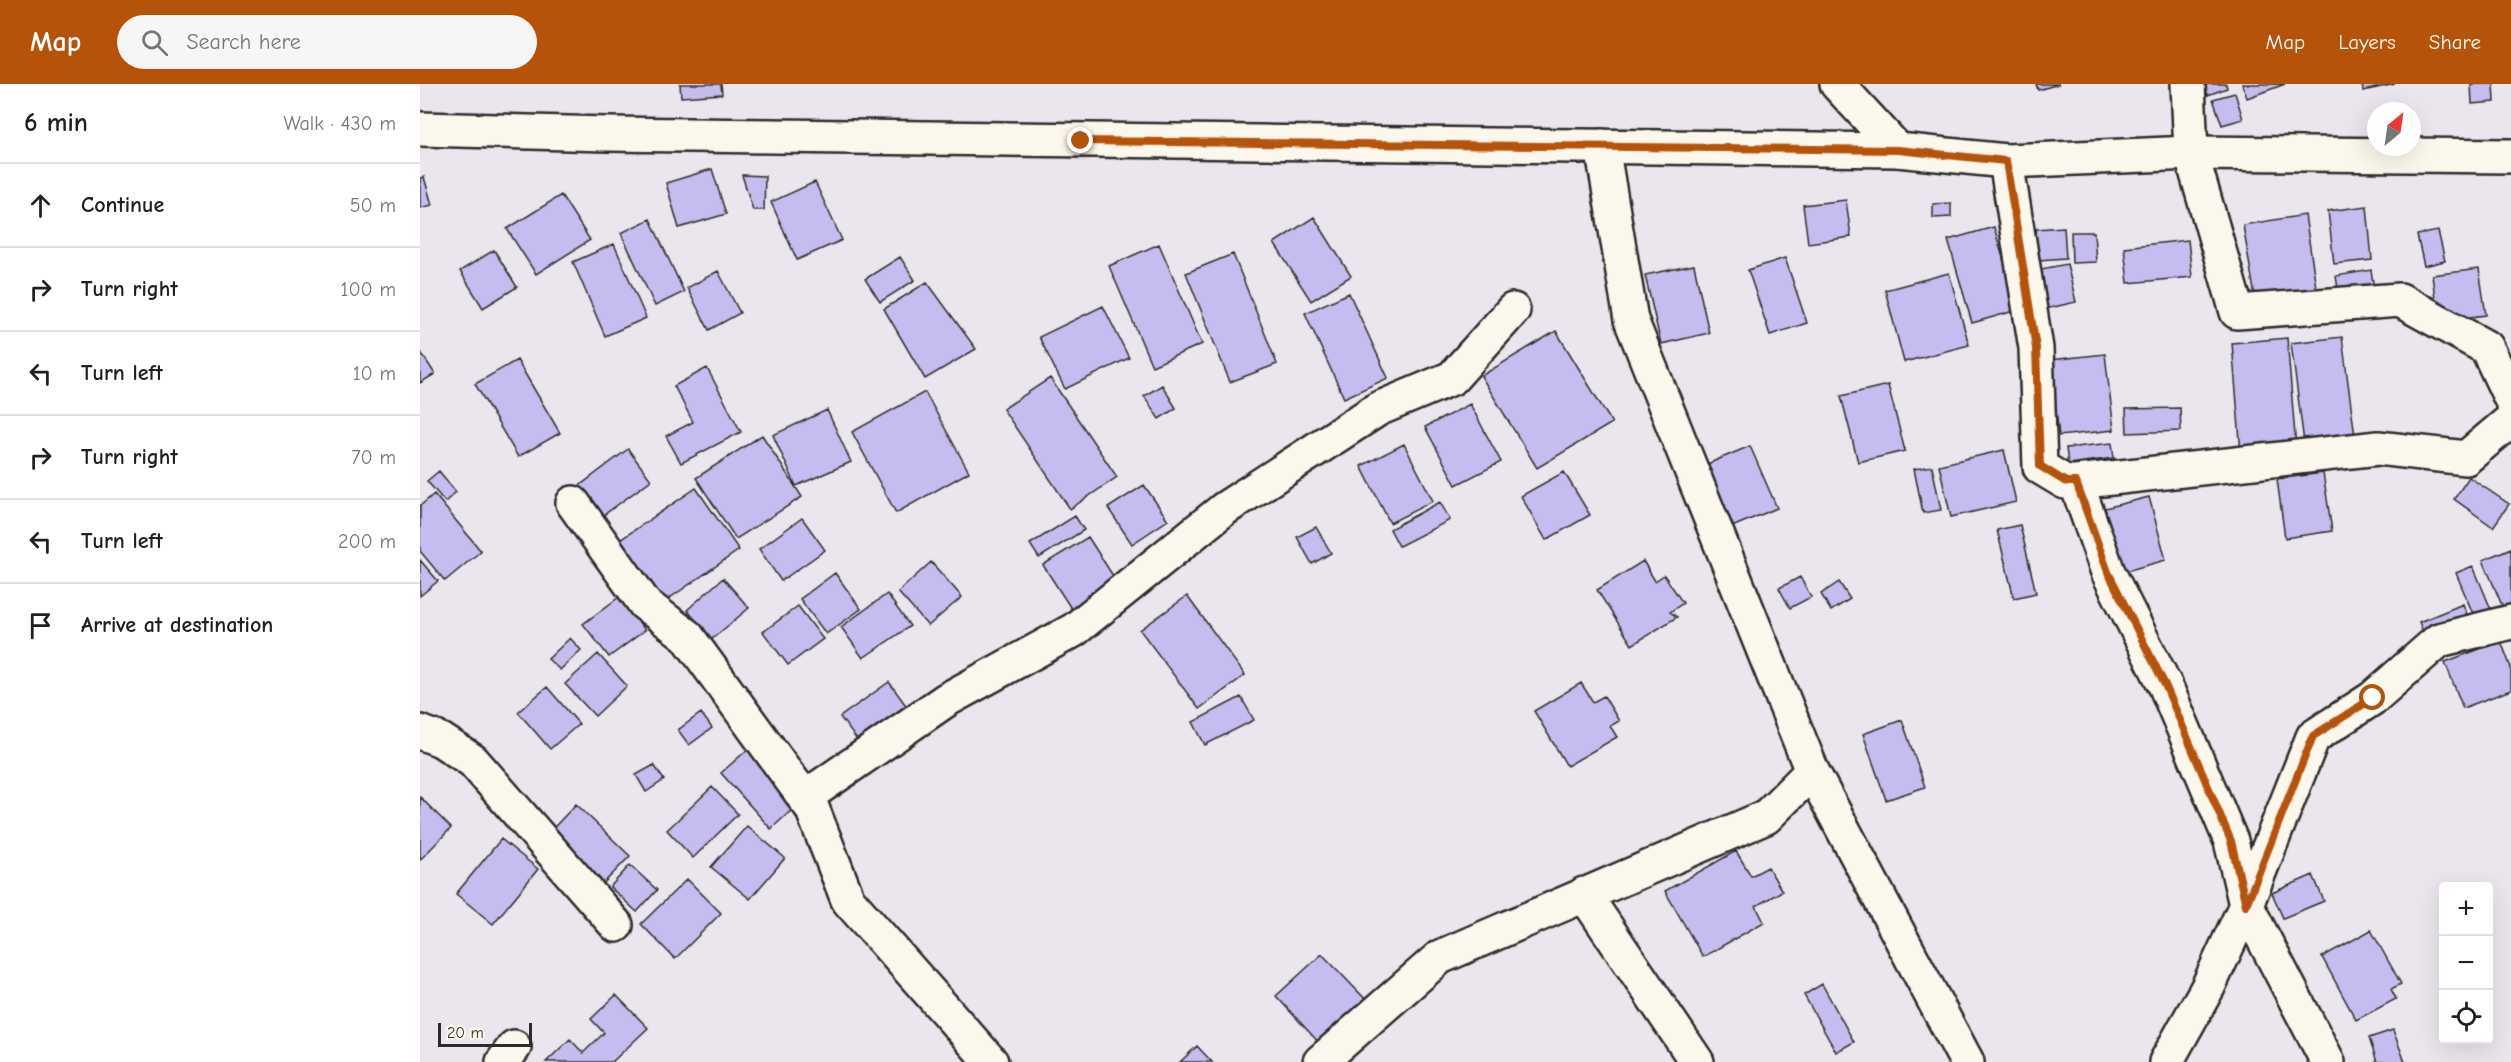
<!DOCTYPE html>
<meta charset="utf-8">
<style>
body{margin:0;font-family:"Comic Neue",sans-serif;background:#f6f6f6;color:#202124}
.controls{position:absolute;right:18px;bottom:18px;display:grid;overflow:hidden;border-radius:6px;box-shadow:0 6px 24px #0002}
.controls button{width:54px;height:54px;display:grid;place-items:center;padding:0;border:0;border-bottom:2px solid #e0e0e0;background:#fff;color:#202124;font:30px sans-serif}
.compass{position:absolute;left:1947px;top:18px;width:54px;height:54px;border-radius:50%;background:#fff;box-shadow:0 6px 24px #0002;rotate:29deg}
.scale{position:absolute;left:18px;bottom:15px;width:94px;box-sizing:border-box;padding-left:6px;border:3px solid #2b2b2b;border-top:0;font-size:16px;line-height:21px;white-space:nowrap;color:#2b2b2b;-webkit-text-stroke:4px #fbf7ec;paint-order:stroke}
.stop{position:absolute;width:18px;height:18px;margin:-14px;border:4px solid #b45309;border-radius:50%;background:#fff}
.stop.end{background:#b45309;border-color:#fff;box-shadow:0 2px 6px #0008}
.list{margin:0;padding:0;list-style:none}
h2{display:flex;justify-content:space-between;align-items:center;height:78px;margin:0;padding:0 24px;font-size:26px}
h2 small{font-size:20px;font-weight:400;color:#757577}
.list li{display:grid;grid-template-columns:39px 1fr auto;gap:18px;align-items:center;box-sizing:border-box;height:84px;padding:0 24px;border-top:2px solid #e0e0e0}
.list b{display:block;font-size:22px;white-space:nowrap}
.list em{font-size:20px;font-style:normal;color:#757577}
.icon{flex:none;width:33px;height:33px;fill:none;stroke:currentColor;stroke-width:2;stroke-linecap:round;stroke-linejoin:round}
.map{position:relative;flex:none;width:2091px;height:978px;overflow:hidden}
header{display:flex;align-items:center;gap:36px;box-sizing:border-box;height:84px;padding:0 30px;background:#b45309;color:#fff}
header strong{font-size:28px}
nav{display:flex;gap:33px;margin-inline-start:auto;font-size:21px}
.search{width:420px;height:54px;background:#f6f6f6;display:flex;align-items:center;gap:15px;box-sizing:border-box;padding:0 21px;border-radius:33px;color:#757577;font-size:22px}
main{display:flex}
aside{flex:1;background:#fff}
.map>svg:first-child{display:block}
.building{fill:#c5bdef;stroke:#2b2b2b;stroke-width:1.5}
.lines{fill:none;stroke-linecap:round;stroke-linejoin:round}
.street-casing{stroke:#2b2b2b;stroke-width:38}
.secondary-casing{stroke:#2b2b2b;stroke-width:38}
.street{stroke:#fbf7ec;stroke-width:33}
.secondary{stroke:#fbf7ec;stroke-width:33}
.route{stroke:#b45309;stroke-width:8}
</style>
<header>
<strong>Map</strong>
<div class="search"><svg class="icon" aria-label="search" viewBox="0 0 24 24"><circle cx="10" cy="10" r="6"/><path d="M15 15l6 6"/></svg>Search here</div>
<nav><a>Map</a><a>Layers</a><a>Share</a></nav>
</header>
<main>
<aside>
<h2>6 min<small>Walk · 430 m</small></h2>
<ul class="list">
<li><svg class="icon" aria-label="ahead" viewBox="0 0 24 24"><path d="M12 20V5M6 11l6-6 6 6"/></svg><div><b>Continue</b></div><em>50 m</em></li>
<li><svg class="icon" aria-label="right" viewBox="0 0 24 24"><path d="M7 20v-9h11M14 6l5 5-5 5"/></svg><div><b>Turn right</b></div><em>100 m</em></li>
<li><svg class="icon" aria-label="left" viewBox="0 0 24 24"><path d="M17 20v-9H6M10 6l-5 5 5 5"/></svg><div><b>Turn left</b></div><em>10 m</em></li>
<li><svg class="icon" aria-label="right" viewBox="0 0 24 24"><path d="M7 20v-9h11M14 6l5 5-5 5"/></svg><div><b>Turn right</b></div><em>70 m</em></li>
<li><svg class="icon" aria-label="left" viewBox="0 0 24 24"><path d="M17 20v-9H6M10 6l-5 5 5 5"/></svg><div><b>Turn left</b></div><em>200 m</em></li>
<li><svg class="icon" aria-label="arrive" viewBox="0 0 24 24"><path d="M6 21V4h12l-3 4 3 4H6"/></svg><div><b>Arrive at destination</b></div></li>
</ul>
</aside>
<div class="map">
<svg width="2091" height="978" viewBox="0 0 2091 978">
<rect width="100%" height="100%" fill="#ebe6ed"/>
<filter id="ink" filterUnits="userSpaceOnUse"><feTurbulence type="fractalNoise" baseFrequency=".0167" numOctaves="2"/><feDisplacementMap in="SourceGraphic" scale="12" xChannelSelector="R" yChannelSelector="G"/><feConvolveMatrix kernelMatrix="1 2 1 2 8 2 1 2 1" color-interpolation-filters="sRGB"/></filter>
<g filter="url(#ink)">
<path class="building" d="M260,0H301L302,10L261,13Z
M1616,0H1639L1618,6Z
M1784,0H1806L1807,4L1788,11Z
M1822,0H1865L1827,14Z
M1942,0H1975L1943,7Z
M2051,0H2074L2075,18L2052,20Z
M1815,9L1823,35L1802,41L1793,15Z
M292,85L306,130L259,144L246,99Z
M322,91L345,92L344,126H333Z
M4,93L12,121L0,124V94Z
M395,98L422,156L377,176L351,118Z
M141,111L170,156L116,190L87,145Z
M1426,116L1431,153L1388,159L1383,121Z
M1531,119V133L1513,134V120Z
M1947,122L1952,176L1914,180L1908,127Z
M1885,131L1898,216L1837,225L1823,141Z
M894,133L931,192L891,217L854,159Z
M230,135L264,208L235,222L201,149Z
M1574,143L1598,226L1552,239L1528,156Z
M1644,143L1646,174L1618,176L1616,145Z
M2018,147L2025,177L2004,182L1997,151Z
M1651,148H1674L1676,178L1652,179Z
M1768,156L1772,193L1708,199L1704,163Z
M194,160L226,234L185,252L153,178Z
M739,160L782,260L732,282L689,182Z
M74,166L97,203L63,224L40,187Z
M813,170L857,280L810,298L766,189Z
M480,173L495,196L460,218L445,195Z
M1365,174L1387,239L1350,251L1328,186Z
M1647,180L1656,218L1625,225L1616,186Z
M1274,181L1289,249L1241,260L1225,191Z
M2059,185L2066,231L2018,237L2012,191Z
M1951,186L1955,211L1920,216L1916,192Z
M298,187L320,229L289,246L267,204Z
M1529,189L1549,261L1484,278L1465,206Z
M507,198L556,265L505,295L464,225Z
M929,209L968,294L924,314L885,229Z
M683,222L709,274L645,305L619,253Z
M1136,247L1192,339L1117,384L1061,292Z
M1922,253L1936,360L1885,366L1871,259Z
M1867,254L1876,364L1821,369L1812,259Z
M0,267L15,290L0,299Z
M1685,270L1694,346L1639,352L1630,276Z
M97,276L140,349L98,373L55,300Z
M287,284L321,348L261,379L246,352L273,338L254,302Z
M630,294L697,393L650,425L583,325Z
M742,301L756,324L739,335L724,312Z
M1468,301L1485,367L1438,378L1421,312Z
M505,308L549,388L476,429L432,348Z
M1050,320L1081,378L1036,401L1005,343Z
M1760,324L1761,347L1707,349L1706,325Z
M407,326L431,378L376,402L353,351Z
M342,351L382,413L316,455L276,394Z
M1692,359L1694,374L1648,380L1646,364Z
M984,360L1013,417L970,439L941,382Z
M1330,362L1357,424L1312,443L1285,381Z
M208,365L231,396L181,433L158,403Z
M1584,366L1596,418L1531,433L1519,381Z
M1512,382L1521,426L1503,429L1494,385Z
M19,387L36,408L25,418L7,397Z
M1144,388L1170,431L1126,456L1101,412Z
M1903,389L1912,447L1865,454L1857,395Z
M2049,393L2089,420L2073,443L2034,415Z
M724,401L748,436L712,460L688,424Z
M276,404L319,466L244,518L200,456Z
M14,410L61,467L25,497L0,467V422Z
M1729,413L1746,476L1702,488L1685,424Z
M1020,418L1030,436L979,462L970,445Z
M655,432L664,446L619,474L610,460Z
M382,434L405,466L361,497L339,465Z
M1600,441L1616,509L1594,514L1577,446Z
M896,443L911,469L892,480L877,453Z
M668,453L697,498L652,526L623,481Z
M2091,464V523L2084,526L2063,476Z
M0,476L18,497L0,512Z
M1223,477L1235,497L1244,491L1263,519L1250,528L1257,533L1212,561L1177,506Z
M511,478L542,513L508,542L478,508Z
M2053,482L2073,530L2056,537L2036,489Z
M415,489L441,525L406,550L380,515Z
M1380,493L1391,513L1370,524L1359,504Z
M303,494L329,524L292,555L267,526Z
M1419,498L1430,515L1411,527L1401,510Z
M467,510L490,542L443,574L421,543Z
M767,512L825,591L779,625L720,546Z
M199,513L225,546L189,573L163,540Z
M2043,520L2050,538L2006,555L1999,538Z
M378,522L403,555L368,581L343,548Z
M150,554L161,566L140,586L128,575Z
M2081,557L2091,584V606L2043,624L2025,578Z
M178,570L207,602L175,632L145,600Z
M469,598L493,631L445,667L420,633Z
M1161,599L1173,618L1184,612L1199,637L1190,642L1197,653L1147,682L1114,627Z
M127,603L159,640L130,665L98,628Z
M821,613L834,636L785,661L773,638Z
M281,629L292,644L269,661L258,646Z
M1482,636L1505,703L1466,716L1443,650Z
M337,657L386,713L351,745L301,689Z
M234,681L244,696L226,708L216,691Z
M292,703L318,730L273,774L247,746Z
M0,713L31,744L0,776Z
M156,720L210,772L176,807L123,755Z
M327,742L365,774L330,815L291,783Z
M81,755L118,785L73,840L36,810Z
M1316,767L1331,792L1348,783L1362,807L1336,822L1344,838L1283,873L1245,807Z
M210,781L237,806L217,828L190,803Z
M1893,791L1904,817L1863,834L1852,809Z
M267,795L301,829L255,875L221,840Z
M1951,846L1981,900L1971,905L1976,915L1936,936L1902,873Z
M902,870L950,920L903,963L856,912Z
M1402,900L1434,958L1416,968L1384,911Z
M196,911L228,944L192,978H126L150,955L163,969L184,949L171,935Z
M1973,946L1985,978H1957L1949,954Z
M777,962L792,978H760Z"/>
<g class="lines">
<defs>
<path id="street" d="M1417,0L1478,66
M1768,0L1771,69L1817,228L1980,216L2067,264L2091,315
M1182,62L1211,236L1392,687L1547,978
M1586,77L1616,264L1620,383L1645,398H1656L1688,488L1746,603L1811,757L1826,821L1788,903L1746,978
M1656,398L1958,364L2046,374L2091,336
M153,419L225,520L267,552L392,724L428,816L571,978
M0,648L21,656L53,677L196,841
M384,714L526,616L654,546L804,425L958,325L1032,294L1093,226
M1164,810L1277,978
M83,978L94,963
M900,978L1020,873L1346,733L1392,687
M1908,978L1826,821L1893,653L1953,614L2019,556L2091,538"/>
<path id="secondary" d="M0,45L187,50L1478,66L1586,77L1771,69L2091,72"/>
</defs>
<use href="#street" class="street-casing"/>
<use href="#secondary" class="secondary-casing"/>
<use href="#street" class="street"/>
<use href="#secondary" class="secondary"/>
</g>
</g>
<g class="lines" filter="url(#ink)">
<path class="route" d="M661,57L1478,66L1586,77L1616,264L1620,382L1646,398H1656L1688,488L1746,603L1811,757L1826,821L1893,652L1953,614"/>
</g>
</svg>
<div class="controls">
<button>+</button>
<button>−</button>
<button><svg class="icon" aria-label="locate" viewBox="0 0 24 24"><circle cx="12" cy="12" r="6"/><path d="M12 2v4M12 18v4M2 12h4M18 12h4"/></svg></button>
</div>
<svg class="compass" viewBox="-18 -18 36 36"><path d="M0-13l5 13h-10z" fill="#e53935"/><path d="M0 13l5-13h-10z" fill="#757577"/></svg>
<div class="scale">20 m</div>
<div class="stop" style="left:1953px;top:614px"></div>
<div class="stop end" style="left:661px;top:57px"></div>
</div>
</main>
